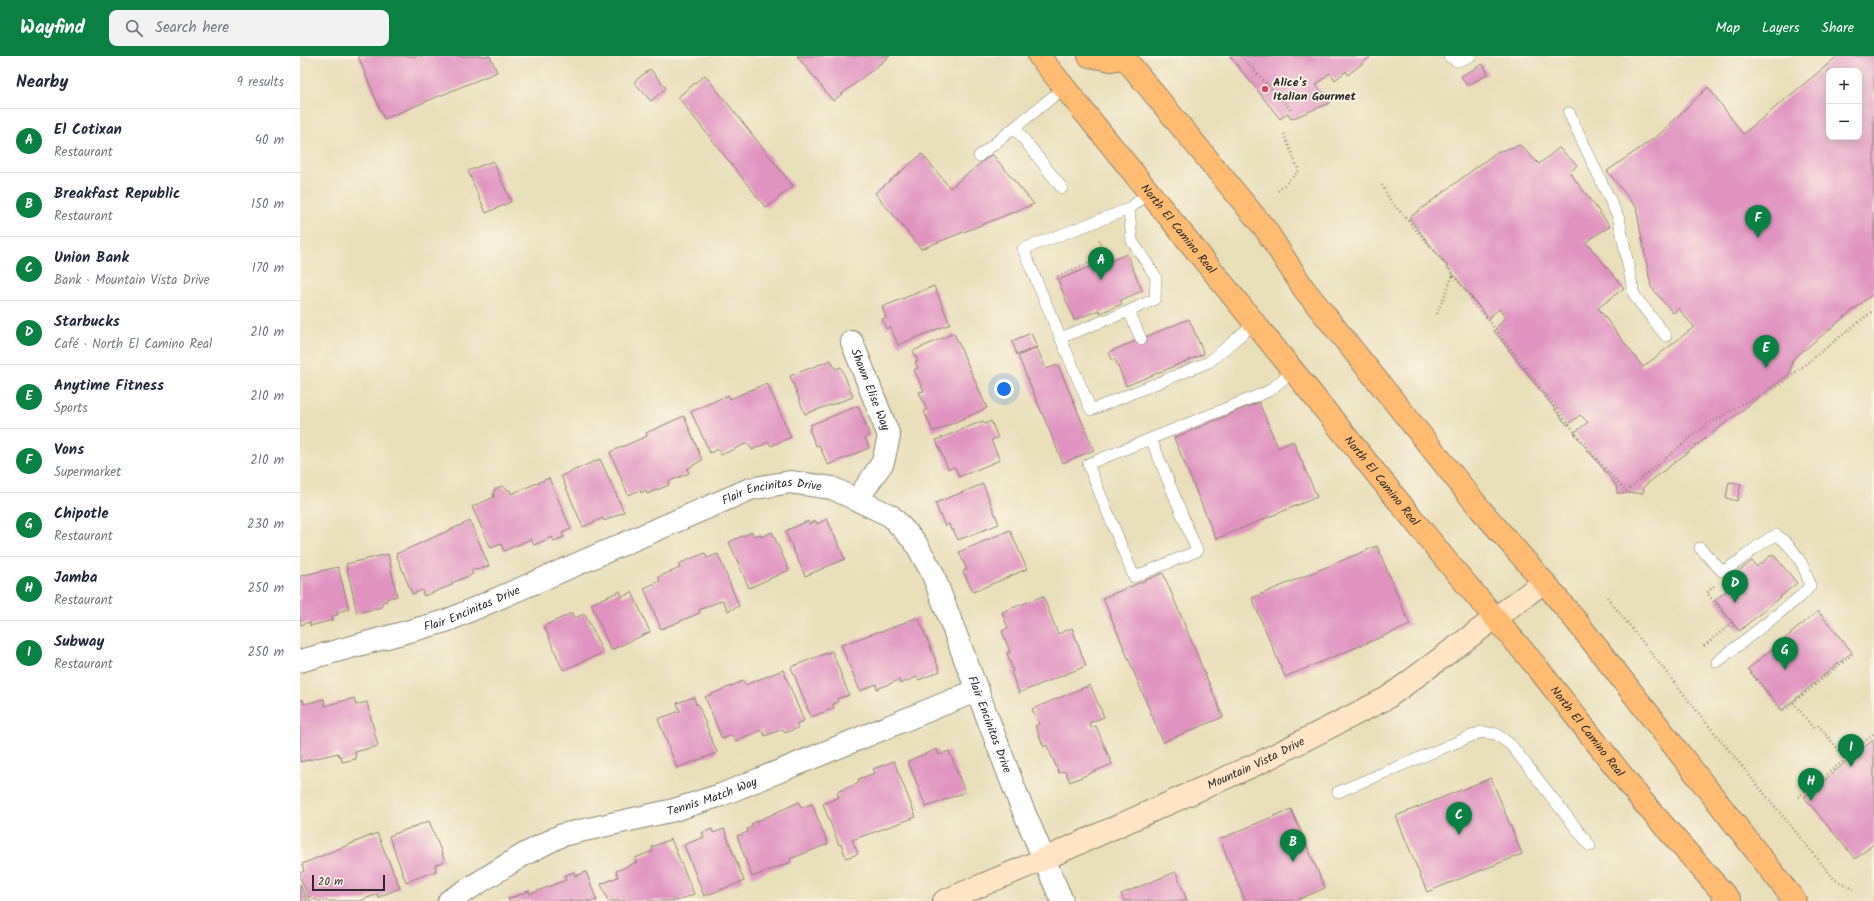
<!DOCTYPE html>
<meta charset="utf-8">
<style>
body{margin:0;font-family:Kalam,sans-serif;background:#f2f2f3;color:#1f2937}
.controls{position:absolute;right:12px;top:12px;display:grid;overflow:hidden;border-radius:8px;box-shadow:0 2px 10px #0003}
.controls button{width:36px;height:36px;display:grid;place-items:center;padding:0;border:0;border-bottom:1px solid #e0e1e3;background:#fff;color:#1f2937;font:20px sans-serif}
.scale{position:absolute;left:12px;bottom:10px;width:73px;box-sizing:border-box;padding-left:4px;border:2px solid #2b2b2b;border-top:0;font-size:11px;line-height:14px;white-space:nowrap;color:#2b2b2b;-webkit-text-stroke:3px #fcf5e5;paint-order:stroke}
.you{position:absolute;left:704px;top:333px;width:14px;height:14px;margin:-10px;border:3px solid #fff;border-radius:50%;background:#1a73e8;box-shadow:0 0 0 6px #1a73e833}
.badge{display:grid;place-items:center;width:26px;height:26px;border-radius:50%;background:#0b8043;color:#fff;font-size:13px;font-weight:700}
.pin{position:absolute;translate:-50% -33px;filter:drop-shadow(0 1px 2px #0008)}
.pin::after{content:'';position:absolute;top:21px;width:14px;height:12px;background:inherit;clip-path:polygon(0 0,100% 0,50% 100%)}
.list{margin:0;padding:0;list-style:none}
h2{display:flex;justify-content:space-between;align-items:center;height:52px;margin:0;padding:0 16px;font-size:17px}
h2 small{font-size:13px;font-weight:400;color:#747a83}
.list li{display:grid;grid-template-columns:26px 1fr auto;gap:12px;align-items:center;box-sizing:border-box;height:64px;padding:0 16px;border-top:1px solid #e0e1e3}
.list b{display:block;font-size:15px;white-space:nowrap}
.list p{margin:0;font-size:13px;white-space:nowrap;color:#747a83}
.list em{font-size:13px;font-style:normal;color:#747a83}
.icon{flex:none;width:22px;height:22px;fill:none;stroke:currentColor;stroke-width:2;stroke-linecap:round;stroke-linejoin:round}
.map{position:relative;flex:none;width:1574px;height:845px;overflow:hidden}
header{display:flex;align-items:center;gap:24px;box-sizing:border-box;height:56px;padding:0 20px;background:#0b8043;color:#fff}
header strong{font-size:19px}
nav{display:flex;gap:22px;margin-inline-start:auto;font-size:14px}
.search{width:280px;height:36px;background:#f2f2f3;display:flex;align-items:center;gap:10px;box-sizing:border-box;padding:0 14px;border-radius:8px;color:#747a83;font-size:15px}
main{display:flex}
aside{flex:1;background:#fff}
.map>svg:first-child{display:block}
.building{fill:#e093c1;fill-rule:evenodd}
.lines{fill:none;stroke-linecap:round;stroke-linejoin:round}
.service-casing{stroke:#8a8472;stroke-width:12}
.minor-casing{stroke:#8a8472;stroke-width:24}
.secondary-casing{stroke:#8a8472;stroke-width:24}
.primary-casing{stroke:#8a8472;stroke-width:24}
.path{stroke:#8a8472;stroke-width:2.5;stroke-dasharray:1 3;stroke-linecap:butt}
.service{stroke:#fff;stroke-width:11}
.minor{stroke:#fff;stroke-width:22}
.secondary{stroke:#ffe4c6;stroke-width:22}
.primary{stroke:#ffbb71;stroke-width:22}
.poi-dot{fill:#d1495b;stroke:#fcf5e5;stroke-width:1.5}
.labels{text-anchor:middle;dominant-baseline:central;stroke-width:3.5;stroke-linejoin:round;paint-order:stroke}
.poi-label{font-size:12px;font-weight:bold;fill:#2b2b2b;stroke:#fcf5e5;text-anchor:start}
.street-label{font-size:12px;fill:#2b2b2b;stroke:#fcf5e5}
</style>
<header>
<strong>Wayfind</strong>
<div class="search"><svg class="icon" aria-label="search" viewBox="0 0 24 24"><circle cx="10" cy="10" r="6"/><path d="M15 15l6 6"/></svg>Search here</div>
<nav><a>Map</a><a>Layers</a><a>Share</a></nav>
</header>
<main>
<aside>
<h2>Nearby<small>9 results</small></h2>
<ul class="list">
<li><span class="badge">A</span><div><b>El Cotixan</b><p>Restaurant</p></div><em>40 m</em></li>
<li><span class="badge">B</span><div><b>Breakfast Republic</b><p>Restaurant</p></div><em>150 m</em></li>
<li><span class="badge">C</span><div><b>Union Bank</b><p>Bank · Mountain Vista Drive</p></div><em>170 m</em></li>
<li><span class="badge">D</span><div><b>Starbucks</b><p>Café · North El Camino Real</p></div><em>210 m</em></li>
<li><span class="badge">E</span><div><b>Anytime Fitness</b><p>Sports</p></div><em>210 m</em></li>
<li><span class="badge">F</span><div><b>Vons</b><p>Supermarket</p></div><em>210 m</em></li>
<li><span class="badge">G</span><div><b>Chipotle</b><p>Restaurant</p></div><em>230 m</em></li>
<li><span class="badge">H</span><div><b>Jamba</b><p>Restaurant</p></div><em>250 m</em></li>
<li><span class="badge">I</span><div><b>Subway</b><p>Restaurant</p></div><em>250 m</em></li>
</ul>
</aside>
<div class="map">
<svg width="1574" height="845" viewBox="0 0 1574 845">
<rect width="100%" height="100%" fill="#fcf5e5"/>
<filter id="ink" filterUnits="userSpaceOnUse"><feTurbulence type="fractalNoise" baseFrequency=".025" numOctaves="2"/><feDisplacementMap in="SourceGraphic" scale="8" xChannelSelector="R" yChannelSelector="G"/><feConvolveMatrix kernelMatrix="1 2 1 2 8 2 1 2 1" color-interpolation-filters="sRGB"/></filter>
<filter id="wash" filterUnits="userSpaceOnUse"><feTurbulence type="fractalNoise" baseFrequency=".012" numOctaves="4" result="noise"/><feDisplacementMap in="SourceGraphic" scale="16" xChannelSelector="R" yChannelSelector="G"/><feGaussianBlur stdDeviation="0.9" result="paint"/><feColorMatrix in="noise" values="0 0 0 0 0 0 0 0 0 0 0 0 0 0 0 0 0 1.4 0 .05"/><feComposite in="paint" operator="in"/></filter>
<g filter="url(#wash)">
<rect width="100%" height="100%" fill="#e8deb9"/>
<g id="blocks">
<path class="building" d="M58,0H190L197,16L84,63Z
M497,0H590L533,45Z
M930,0H1071L1048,19L1046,15L1035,24L1030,17L1016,29L1030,47L991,63L988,57L980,63Z
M1538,0H1574V237L1493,303L1489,318L1344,430L1343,437H1317L1316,429L1274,377L1288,366L1280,359L1267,369L1194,275L1205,261L1199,253L1188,262L1109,162L1197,96L1220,89L1239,108L1259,92L1277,109L1270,117L1310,170L1286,186L1324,232L1298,252L1343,311L1394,271L1378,252L1373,257L1351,231L1336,151L1307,115L1360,78L1408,31L1443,78ZM1529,15H1559V81H1529Z
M1183,8L1188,18L1167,30L1161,20Z
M350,13L366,32L351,45L334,26Z
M405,19L493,130L466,152L378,41Z
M622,98L650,132L692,98L734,148L621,193L575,137Z
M193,105L211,146L186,157L168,115Z
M827,198L842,235L821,244L822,248L800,257L799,254L774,264L758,224L797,208L798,210Z
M634,230L650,268L598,289L590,271L586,273L582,263L586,262L582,251Z
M889,263L904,298L826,330L815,303L812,304L809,296Z
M654,277L687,352L633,376L624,355L627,354L619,336L624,335L614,314L618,312L615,306L618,305L613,295Z
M731,277L737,291L717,299L712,285Z
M737,292L746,313L758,309L794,394L763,407L718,300Z
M531,304L535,313L541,311L553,341L505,358L490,320Z
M467,327L491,381L471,390L469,386L452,394L448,387L421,399L418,393L410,397L391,356L428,339L430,343Z
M959,346L978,392L993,385L1017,441L916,483L874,382Z
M558,350L570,380L565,382L569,392L528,409L519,389L516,390L509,373L512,372L510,369Z
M384,360L402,404L387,413L389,417L368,426L369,429L347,438L346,434L341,437L340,434L328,439L310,396L347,380L346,377Z
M683,365L685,368L691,365L698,382L691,384L700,404L659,421L655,411L648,413L636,384Z
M300,403L324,456L304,465L303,462L283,471L261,420Z
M249,422L271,473L262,477L264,481L254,485L252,481L234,489L231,483L204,495L201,488L191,492L172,451L194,441L193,438L195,433L202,430L208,434H210L211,438Z
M1429,426L1441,428L1437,445L1426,442Z
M683,428L699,468L658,484L653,473L651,474L649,468L645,470L635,447Z
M527,463L545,503L505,520L485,475L508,465L509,468L516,465L517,468Z
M170,465L189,510L176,514L175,512L171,514L173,518L152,527V529L124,540L122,534L112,538L96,498Z
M710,474L727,513L673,536L663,515L667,514L659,496Z
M452,476L454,480L460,478L461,481L472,476L489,514L449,532L429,486Z
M1077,490L1110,569L985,621L952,542Z
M405,497L407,502L418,498L439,550L428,555L423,544L399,554L400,557L361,573L344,532L360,525L358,521L380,512L378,508Z
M88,498L97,540L86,543L87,545L81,547L82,551L57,557L46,508Z
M1473,498L1497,527L1439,575L1415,544L1439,524L1435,518L1452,505L1456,511Z
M38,511L49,553L37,556L38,559L32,560L33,564L10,570V566L0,569V520Z
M863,517L923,661L863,686L803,542Z
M320,535L322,541L332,536L350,576L311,594L291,548Z
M743,540L758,578L772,572L786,610L719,637L711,616L713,615L707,597L710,596L702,575L708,572L702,556Z
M1518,555L1552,596L1482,654L1448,613Z
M272,557L274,562L285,558L303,597L263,614L244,570Z
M618,561L640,615L619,624L617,621L600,628L599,624L577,633L576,628L560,635L541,589L580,575L581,576Z
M532,595L549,639L537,643L538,646L533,648L534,652L511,661L491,611Z
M483,614L504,665L496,668L498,672L485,677L483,673L465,680L462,674L435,685L432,679L422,683L405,641L443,625L445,629Z
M790,629L804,661L789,667L791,672L796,670L812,708L770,726L765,715L759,717L747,689L744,691L735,670L739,668L732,653Z
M394,641L396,649L398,648L417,697L377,712L358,663L380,655L377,647Z
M54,642L56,649L67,646L78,690L55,696L56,703L42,706L41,700H39L38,697L0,706V644H3L4,648L24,643L25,650Z
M1574,683V788L1555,803L1504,741Z
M637,693L639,699L649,695L665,736L626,751L608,705Z
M594,705L616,761L552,784L558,798L546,802L541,788L539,789L523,748L539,741L537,736L559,727L558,723L575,717L573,713Z
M1191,722L1222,798L1127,836L1096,760Z
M499,746L501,752L512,748L528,788L490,803L491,806L452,821L437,780L448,776L447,773L452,771L451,768Z
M991,753L1025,832L995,845H945L920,783Z
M129,765L145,805L135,809L136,815L106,826L89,780Z
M412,773L413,777L424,773L444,825L404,840L384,789L404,781L402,777Z
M77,777L100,832L78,841L77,838L60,845H17L16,843L10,845L0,821V817L4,815L2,808Z
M371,783L394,838L377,845H308L301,828L318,821L316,815L337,806L335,802L353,795L352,791Z
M274,816L275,820L286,816L297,845H209L208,843L229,835L230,838L266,824L264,820Z
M876,816L887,845H824L821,838Z
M0,828L7,845H0Z"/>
</g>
</g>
<g filter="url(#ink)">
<use href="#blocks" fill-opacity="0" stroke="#8a8472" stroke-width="1"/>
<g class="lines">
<defs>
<path id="service" d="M1149,0L1157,5L1170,0
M1269,57L1319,163L1334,239L1366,280
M715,72L762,132
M679,100L765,31
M850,136L829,153L723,193L791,354L909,306L956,266
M829,153L832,185L856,221L855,243L829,255L841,283
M760,282L829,255
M851,383L897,495L834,521L788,408L969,335L994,314
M1400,492L1422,515C1442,507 1456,487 1477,479C1494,492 1505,509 1510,530L1502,539L1417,606
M1038,736L1181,676L1196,678L1211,689L1290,790"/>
<g id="minor">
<path id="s1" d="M552,286L589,380L583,406L557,444"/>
<path id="s2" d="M0,605L146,565L450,433L490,426L532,432L591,460L615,486L632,516L718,742L762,845"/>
<path id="s3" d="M149,845L223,799L262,779L374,754L421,739L678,634"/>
</g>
<g id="secondary">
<path id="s4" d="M644,845L744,803L961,706L1087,642L1244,526"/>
</g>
<g id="primary">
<path id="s5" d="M739,0L1150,509L1236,610L1343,746L1430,845"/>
<path d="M789,0L811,4L823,1"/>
<path d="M823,0L966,174L1004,233L1181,454L1244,526L1277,566L1495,845"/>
</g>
</defs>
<use href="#service" class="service-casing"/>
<use href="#minor" class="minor-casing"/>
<use href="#secondary" class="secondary-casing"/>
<use href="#primary" class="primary-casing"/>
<path class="path" d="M941,0L992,55
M1082,129L1090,144L1138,199L1291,397L1326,435L1401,373L1447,345L1469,337L1574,254
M978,135L999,115L984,78
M757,223L756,221L805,200L799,184
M1137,258L1153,219
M1414,530L1407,537L1435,571
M1307,541L1400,659L1535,824L1554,833
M1404,590L1432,567
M1451,617L1482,656L1554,597
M1493,646L1514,673
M1546,703L1574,677
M1498,741L1546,703L1518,669"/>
<use href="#service" class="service"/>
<use href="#minor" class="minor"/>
<use href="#secondary" class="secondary"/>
<use href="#primary" class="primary"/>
</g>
</g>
<circle class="poi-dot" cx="965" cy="33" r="4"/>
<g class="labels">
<g class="poi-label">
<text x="973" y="26">Alice's<tspan x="973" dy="14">Italian Gourmet</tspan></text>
</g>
<g class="street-label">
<text stroke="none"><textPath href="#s5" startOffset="222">North El Camino Real</textPath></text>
<text stroke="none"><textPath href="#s1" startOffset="51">Shawn Elise Way</textPath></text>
<text stroke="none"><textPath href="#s5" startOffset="546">North El Camino Real</textPath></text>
<text stroke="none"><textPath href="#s2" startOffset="504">Flair Encinitas Drive</textPath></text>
<text stroke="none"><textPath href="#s2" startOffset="180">Flair Encinitas Drive</textPath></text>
<text stroke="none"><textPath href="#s2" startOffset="864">Flair Encinitas Drive</textPath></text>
<text stroke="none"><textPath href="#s5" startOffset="870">North El Camino Real</textPath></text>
<text stroke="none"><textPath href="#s4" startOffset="341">Mountain Vista Drive</textPath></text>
<text stroke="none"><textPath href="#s3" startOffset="286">Tennis Match Way</textPath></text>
</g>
</g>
</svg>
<div class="controls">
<button>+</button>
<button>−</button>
</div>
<div class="scale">20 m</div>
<div class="you"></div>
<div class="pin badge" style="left:801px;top:224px">A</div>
<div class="pin badge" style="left:993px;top:806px">B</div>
<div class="pin badge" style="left:1159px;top:779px">C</div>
<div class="pin badge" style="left:1435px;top:547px">D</div>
<div class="pin badge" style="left:1466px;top:312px">E</div>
<div class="pin badge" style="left:1458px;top:182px">F</div>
<div class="pin badge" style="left:1485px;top:614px">G</div>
<div class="pin badge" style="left:1511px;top:745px">H</div>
<div class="pin badge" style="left:1551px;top:711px">I</div>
</div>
</main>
